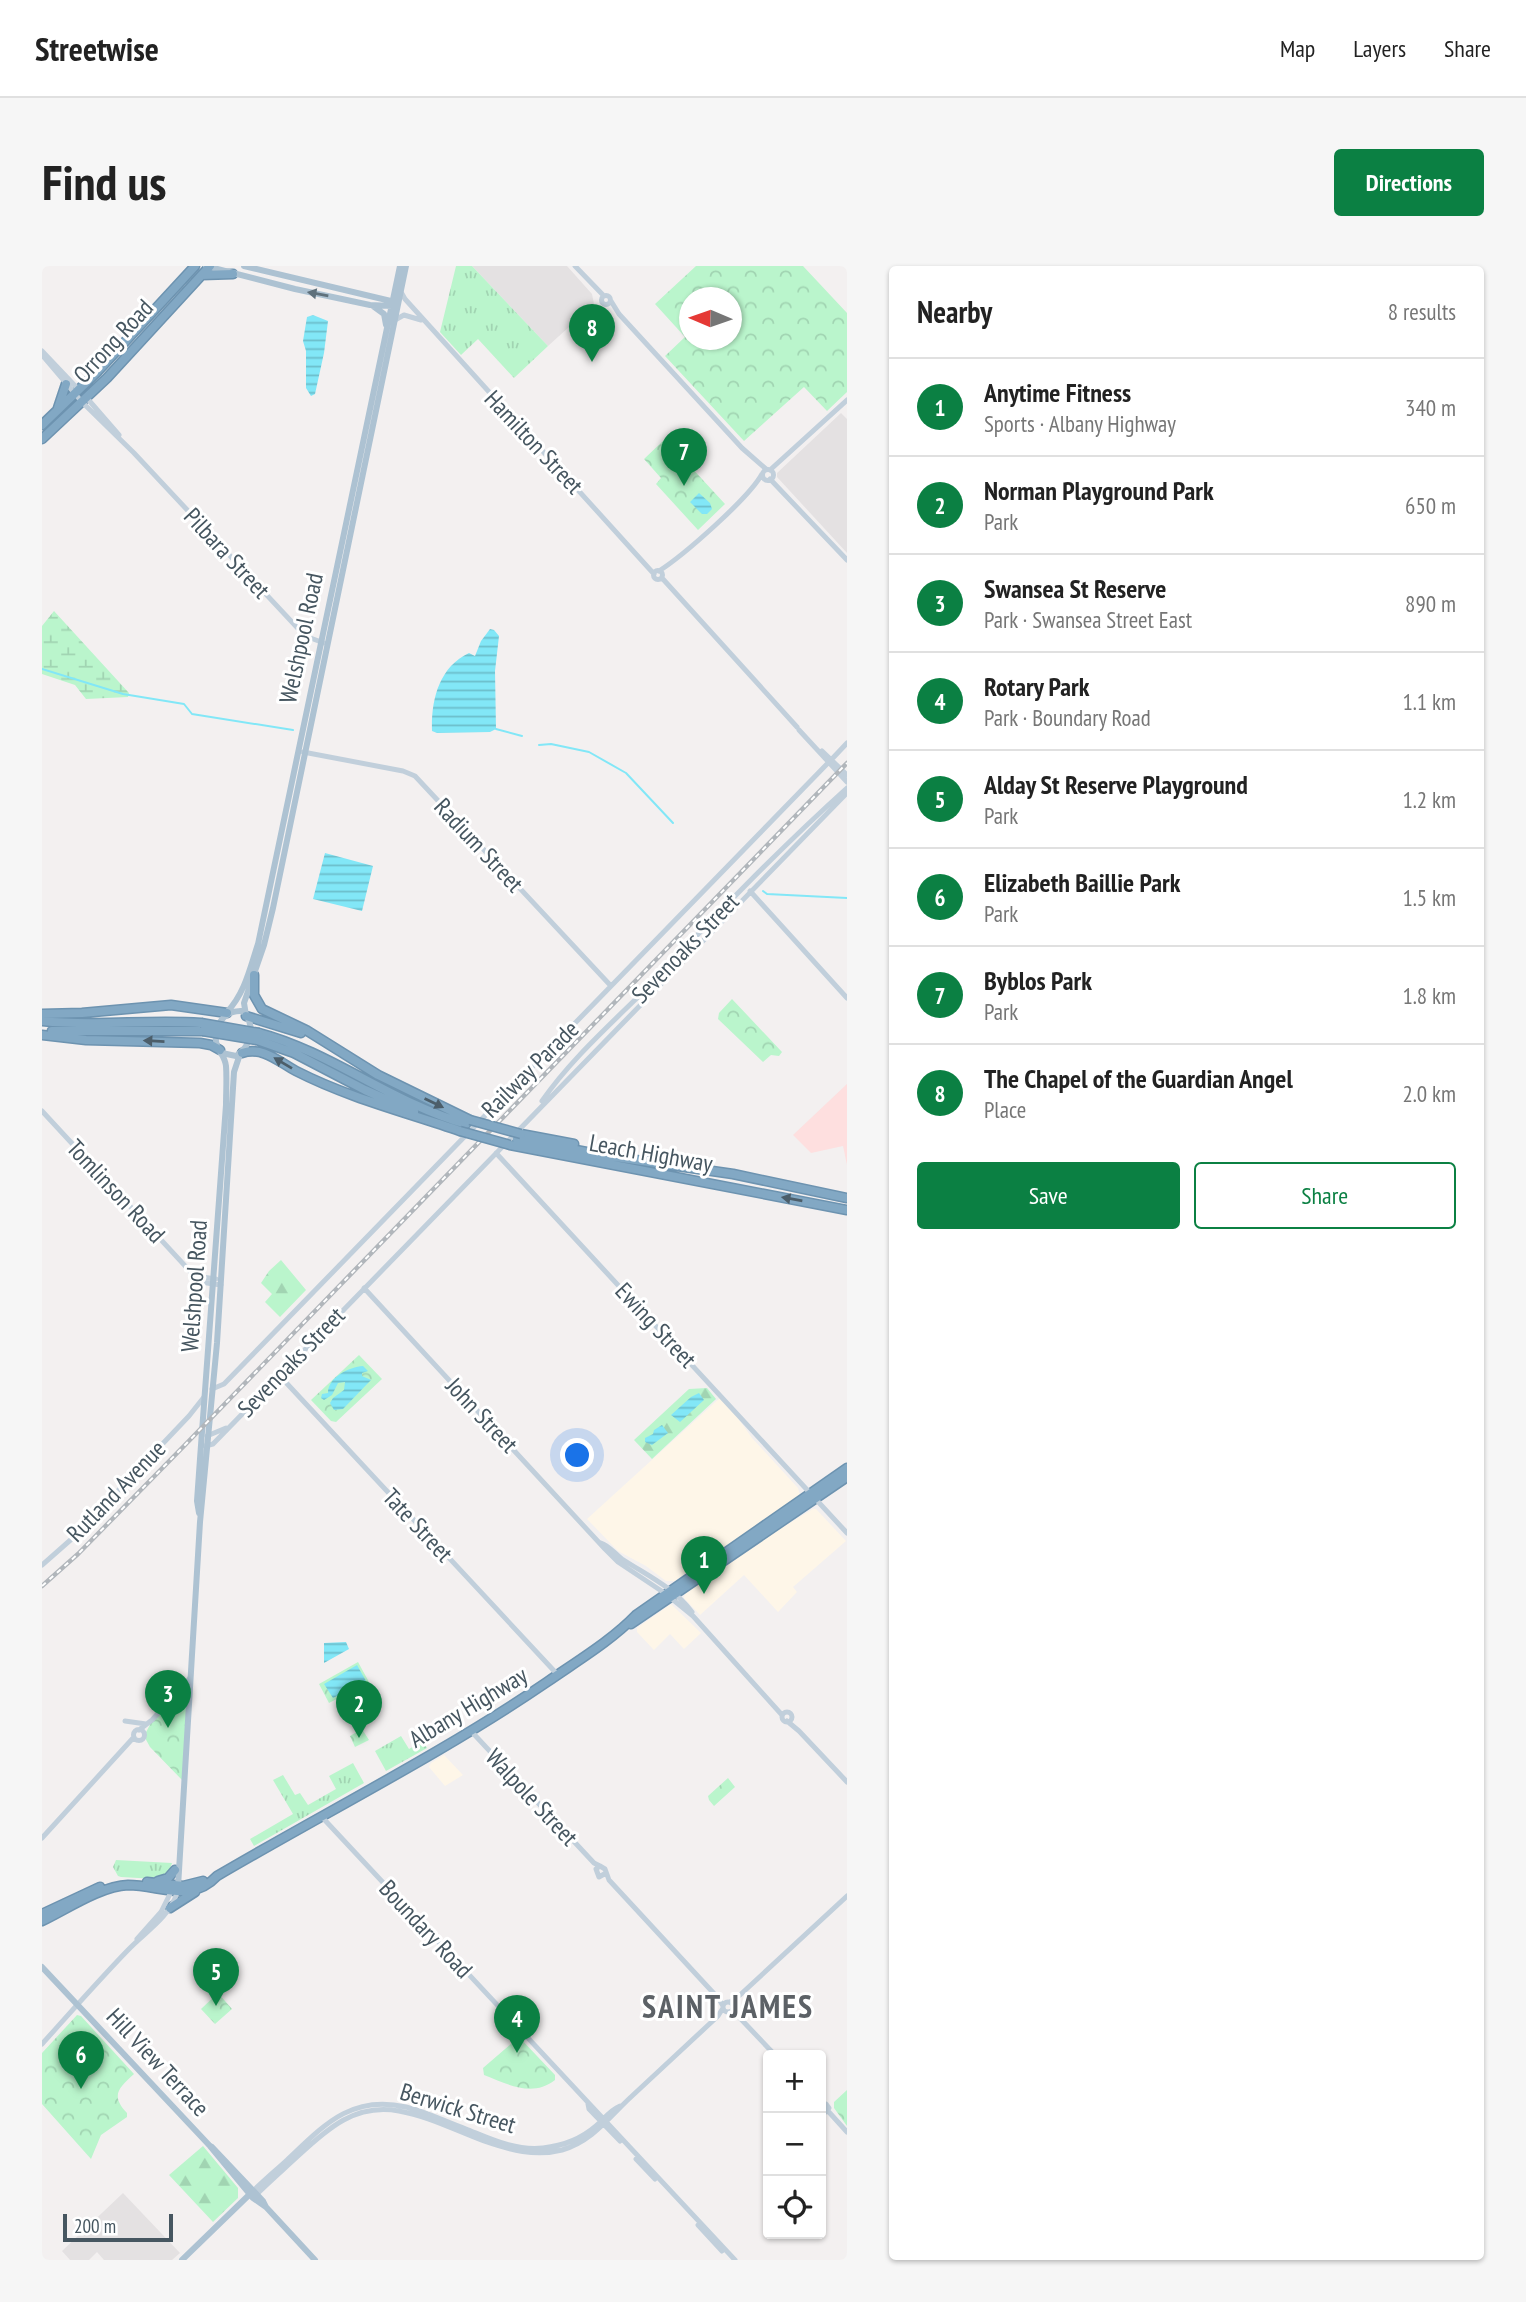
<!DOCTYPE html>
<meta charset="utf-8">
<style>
body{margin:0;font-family:"PT Sans Narrow",sans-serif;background:#f6f6f6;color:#222}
.controls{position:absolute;right:21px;bottom:21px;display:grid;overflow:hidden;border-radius:7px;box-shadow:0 2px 5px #0004}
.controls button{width:63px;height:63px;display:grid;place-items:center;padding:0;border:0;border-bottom:2px solid #e0e0e0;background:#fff;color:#222;font:35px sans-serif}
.compass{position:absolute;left:637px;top:21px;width:63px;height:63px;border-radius:50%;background:#fff;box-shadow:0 2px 5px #0004;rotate:272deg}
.scale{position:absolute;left:21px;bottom:18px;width:110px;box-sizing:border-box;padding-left:7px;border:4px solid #465660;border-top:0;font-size:19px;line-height:24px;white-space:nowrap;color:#465660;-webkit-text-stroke:5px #fff;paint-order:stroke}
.you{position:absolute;left:536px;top:1190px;width:24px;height:24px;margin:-18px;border:5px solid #fff;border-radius:50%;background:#1a73e8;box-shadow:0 0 0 10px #1a73e833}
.badge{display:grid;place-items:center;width:46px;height:46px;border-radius:50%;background:#0b8043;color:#fff;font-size:23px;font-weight:700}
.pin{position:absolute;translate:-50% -58px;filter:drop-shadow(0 2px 4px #0008)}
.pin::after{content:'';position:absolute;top:37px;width:24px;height:21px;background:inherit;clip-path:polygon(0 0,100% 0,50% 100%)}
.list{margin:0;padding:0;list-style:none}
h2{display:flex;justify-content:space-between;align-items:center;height:91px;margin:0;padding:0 28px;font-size:30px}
h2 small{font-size:23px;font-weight:400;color:#767676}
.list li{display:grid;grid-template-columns:46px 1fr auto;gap:21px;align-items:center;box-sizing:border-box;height:98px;padding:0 28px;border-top:2px solid #e0e0e0}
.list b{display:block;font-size:26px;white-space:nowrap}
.list p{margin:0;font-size:23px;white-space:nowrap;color:#767676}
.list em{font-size:23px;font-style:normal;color:#767676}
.actions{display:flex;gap:14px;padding:21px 28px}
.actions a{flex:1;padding:16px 0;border:2px solid #0b8043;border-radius:7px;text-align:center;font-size:24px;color:#0b8043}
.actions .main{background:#0b8043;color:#fff}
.icon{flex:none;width:38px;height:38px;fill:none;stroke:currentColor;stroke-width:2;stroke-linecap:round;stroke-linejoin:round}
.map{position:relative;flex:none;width:805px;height:1994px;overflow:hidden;border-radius:7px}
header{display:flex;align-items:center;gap:42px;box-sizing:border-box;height:98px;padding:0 35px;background:#fff;border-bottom:2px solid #e0e0e0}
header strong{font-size:33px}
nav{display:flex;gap:38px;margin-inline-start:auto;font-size:24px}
.intro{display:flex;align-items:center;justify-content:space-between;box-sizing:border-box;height:168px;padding:0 42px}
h1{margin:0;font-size:49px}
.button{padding:18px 32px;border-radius:7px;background:#0b8043;color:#fff;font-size:24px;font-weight:700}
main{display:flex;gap:42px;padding:0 42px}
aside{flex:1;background:#fff;border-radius:7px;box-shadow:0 2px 5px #0004}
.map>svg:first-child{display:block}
.commercial{fill:#fef6e8}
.education{fill:#e4e1e2}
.medical{fill:#fedfdf}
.grass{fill:url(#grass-tufts)}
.forest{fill:url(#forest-firs)}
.wetland{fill:url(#wetland-marsh)}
.park{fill:url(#park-crowns);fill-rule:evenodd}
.water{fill:url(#water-rules)}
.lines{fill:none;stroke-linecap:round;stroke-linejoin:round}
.stream{stroke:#82e7f7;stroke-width:2}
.highway-casing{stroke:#6d93b0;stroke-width:11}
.secondary{stroke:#c1cfdb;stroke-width:5}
.primary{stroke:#adc2d2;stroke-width:6}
.highway{stroke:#82a8c4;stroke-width:8}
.rail-casing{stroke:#b1b6bb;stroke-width:4.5}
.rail{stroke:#fff;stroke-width:2;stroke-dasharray:5;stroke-linecap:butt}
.highway-bridge-casing{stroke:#6d93b0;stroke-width:11;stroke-linecap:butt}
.highway-bridge{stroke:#82a8c4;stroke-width:8}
.oneway{fill:#60717c}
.oneway2{fill:#4c5e6a}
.labels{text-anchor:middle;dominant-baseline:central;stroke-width:6;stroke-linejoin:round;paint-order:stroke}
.street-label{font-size:24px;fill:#465660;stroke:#fff}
.district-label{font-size:32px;font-weight:bold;letter-spacing:2px;fill:#5c6166;stroke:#fff}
</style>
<header>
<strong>Streetwise</strong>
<nav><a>Map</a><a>Layers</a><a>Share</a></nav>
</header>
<div class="intro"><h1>Find us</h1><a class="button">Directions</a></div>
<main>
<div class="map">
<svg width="805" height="1994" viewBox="0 0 805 1994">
<defs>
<pattern id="grass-tufts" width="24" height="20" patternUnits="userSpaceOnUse" patternTransform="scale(1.75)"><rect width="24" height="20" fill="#baf5cc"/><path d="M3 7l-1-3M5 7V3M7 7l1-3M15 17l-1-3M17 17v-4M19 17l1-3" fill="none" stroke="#a1d4b2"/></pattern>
<pattern id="forest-firs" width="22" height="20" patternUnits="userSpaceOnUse" patternTransform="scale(1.75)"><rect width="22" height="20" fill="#baf5cc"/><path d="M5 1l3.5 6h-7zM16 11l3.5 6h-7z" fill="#a1d4b2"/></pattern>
<pattern id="wetland-marsh" width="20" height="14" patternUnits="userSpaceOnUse" patternTransform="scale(1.75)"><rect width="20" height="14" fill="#baf5cc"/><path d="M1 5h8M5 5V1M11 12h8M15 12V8" fill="none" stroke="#a1d4b2"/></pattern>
<pattern id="park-crowns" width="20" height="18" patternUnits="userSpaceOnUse" patternTransform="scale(1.75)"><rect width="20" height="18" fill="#baf5cc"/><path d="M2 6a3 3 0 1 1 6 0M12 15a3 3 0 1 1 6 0" fill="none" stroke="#a1d4b2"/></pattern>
<pattern id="water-rules" width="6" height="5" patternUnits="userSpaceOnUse" patternTransform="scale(1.75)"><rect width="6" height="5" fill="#82e7f7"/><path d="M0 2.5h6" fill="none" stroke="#6cbecb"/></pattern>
</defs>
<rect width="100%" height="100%" fill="#f3f0f0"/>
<path class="commercial" d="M680,1130L710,1172L756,1222L758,1229L670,1291L664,1292L633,1315H624L604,1300L576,1285L545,1253Z
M771,1243H774L804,1275L751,1321L755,1326L736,1346L702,1309L658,1349L642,1332L643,1328L741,1261Z
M629,1338L659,1367L642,1383L628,1368L612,1384L595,1366V1362Z
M402,1489L421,1509L403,1520L387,1501L389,1497Z"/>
<path class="education" d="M430,0H525L550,28L552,38L530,62L527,61L506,80Z
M799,147L805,153V287L735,211V207Z
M81,1927L138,1987L130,1994H62L55,1986L47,1994H28L20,1985Z"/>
<path class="medical" d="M805,818V899L801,880L769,887L751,869Z"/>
<path class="grass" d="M414,0H430L506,80L472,112L436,73L419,89L398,66Z
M359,1470L367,1483L381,1475L385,1482L344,1505L333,1485Z
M311,1497L322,1517L212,1580L208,1573L251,1548L231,1514L241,1509L253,1529L258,1527L266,1539L294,1523L287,1510Z
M74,1594L130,1597L126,1609L114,1613L79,1611L76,1610L71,1601Z"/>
<path class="forest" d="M239,994L264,1024L238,1051L223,1036L230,1028L219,1017L227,1005Z
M665,1122L674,1133L610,1193L592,1174L647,1123Z
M161,1880L196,1922V1932L171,1956L127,1909Z"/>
<path class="wetland" d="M12,345L87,427L86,431L44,433L33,419L0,408V360Z"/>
<path class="park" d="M654,0H761L805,47V126L785,145L762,121L702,175L623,90L643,71L613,38ZM648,32H690V74H648Z
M623,173L683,238L656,264L614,218L619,212L602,193Z
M690,733L740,786L737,790L729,789L721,796L676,753L677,747Z
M317,1089L340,1113L294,1156L289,1155L269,1134Z
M316,1396L327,1416L287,1437L277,1418Z
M148,1412L141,1515L108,1481L102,1470L111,1453Z
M320,1463L327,1474L313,1481L308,1470Z
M686,1512L693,1521L672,1540L667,1534L666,1530Z
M176,1727L190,1743L173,1758L159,1743Z
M35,1749L39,1750L92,1808C77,1822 68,1829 85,1847V1851L59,1869L49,1893L0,1838V1787Z
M477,1771L513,1809V1814C490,1832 465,1818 442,1809L441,1802Z
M805,1824V1860L792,1842V1836Z"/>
<path class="water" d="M271,49L286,55L282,87L273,128L269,130L264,122V85L261,75L265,51Z
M657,227L668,237L670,243L665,248H660L648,236Z
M448,363L452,364L457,370L453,405L454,463L448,466L395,467L390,465C389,434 397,401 427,387L433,390L439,375Z
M283,587L331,600L320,645L271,633Z
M321,1100L326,1105L320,1107V1110L329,1114L301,1143L292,1144L288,1137L291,1132L302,1124L303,1116L296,1117L290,1129L282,1134L279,1132L280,1128L286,1127C286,1111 307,1101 321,1100Z
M657,1127L662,1134L638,1156L629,1149L649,1131Z
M620,1159L626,1167L610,1179L603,1176V1172L611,1168L612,1164Z
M304,1376L307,1383L282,1397V1377Z
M315,1399L324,1415L291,1432L282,1418Z"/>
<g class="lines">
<path class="stream" d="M0,403L81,428L142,438L150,448L251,464
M454,463L480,470
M497,479L509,478L547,486L584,507L631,557
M721,625L725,628L805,632"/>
<defs>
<path id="highway" d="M160,9L191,8
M16,142L24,118
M0,159L55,106L153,0
M0,173L65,112L168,0
M212,709V729L220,743L264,764L336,809L428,854
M0,748L40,747L129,739L185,747
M204,750L259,767
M0,755C53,761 106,753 159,757
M10,765H161
M217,767C289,786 350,837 424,858
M0,769L44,774L158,777L169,779L178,784
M215,774L252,787L323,824L372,846
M200,787C221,780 237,796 254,805C307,832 363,846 418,865
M479,868L532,878
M475,873L566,890L691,908L805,932
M468,879L805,944
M589,1358L805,1211
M116,1615L126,1612L133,1604
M105,1616L141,1620L161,1615
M128,1642L153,1626
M0,1648L58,1621
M0,1655C25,1643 59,1620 86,1619C118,1619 149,1638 175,1610C284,1546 401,1487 505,1416C535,1395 569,1375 594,1349L805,1202"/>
</defs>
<use href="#highway" class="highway-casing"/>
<path class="secondary" d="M533,0L562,30
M359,26L363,33L612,308
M559.5 34a4.5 4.5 0 1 1 9 0a4.5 4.5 0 1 1-9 0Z
M569,35L577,48L700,182L724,203
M353,54L362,49L379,54
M0,85L37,124
M0,89L40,136L92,187L263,370L282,377
M44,131L77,169
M720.5 209a5.5 5.5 0 1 1 11 0a5.5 5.5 0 1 1-11 0Z
M728,204L805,134
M728,213L805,294
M611.5 309a4.5 4.5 0 1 1 9 0a4.5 4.5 0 1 1-9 0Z
M617,305C642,289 707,232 720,208
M620,312L755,461
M757,464L805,516
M780,485L805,509
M261,486L361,505L373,510L569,720
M789,494L805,477
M708,625L805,732
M500,835C529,793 569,758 605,722C670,653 735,585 805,522
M0,845L158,1016L179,1019
M454,887L805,1267
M148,1004L160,1011L174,1013
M322,1022L563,1283L576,1296L624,1328L651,1350L740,1449
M237,1109L515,1408
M170,1123L182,1118L786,497
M165,1170L184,1162
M163,1180L171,1178L805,527
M559,1277C568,1280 573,1288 580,1293C606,1310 631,1321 650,1346
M0,1299L33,1270L147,1150L162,1131
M740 1451a5 5 0 1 1 10 0a5 5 0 1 1-10 0Z
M83,1455L104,1458
M745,1455L757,1465L805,1516
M91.5 1469a5.5 5.5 0 1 1 11 0a5.5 5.5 0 1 1-11 0Z
M97,1464L110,1454L148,1412
M429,1465L552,1597L558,1600
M279,1550L693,1994
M0,1572L92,1471
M564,1607L557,1611L554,1603L558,1600L563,1603L567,1614L677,1733L681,1740
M95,1673L119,1646L129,1626
M681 1741a5 5 0 1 1 10 0a5 5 0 1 1-10 0Z
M688,1736L698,1729L805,1630
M691,1741L696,1750L733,1789
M0,1778C28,1747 56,1715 86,1684C103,1666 127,1652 135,1627
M546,1838L547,1843L578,1875
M779,1841L784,1838L787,1842L784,1846L779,1843
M786,1845L805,1866
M594,1893L613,1913
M210,1926C221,1915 233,1905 245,1894C281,1860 309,1828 364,1841C385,1846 404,1856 424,1863C449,1873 473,1885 501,1882C520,1880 539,1873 554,1860C562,1853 568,1844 578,1840
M213,1930C227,1916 242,1903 256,1890C286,1862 314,1837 357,1845C386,1850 415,1865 442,1875C468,1884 493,1891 520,1884C551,1875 568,1850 590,1830C619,1803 647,1777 676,1750L681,1742
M656,1959L680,1985"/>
<path class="primary" d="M164,0L253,23L328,39L350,40
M202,0L353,36
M331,40L342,48L344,59
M185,746C203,727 208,702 216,678L358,0
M204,749L202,737L222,679L231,642L364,0
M157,1247L155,1235L158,1193L184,839C184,826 185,813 184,800C183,791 178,787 175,780C170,762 181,744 200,745C214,757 210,780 194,790L180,787
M136,1621L158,1256L175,1077L192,806L198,788
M0,1701L168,1880L211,1932L224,1941L273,1994
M170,1881L221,1935L224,1941
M140,1994L208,1928"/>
<use href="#highway" class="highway"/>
<defs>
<path id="rail" d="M0,1320L36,1288L141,1181L805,497"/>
</defs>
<use href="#rail" class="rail-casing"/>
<use href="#rail" class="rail"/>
<defs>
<path id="highway-bridge" d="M159,757L217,767
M161,765L215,774
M428,854L479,868
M418,865L468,879"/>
</defs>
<use href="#highway-bridge" class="highway-bridge-casing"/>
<use href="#highway-bridge" class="highway-bridge"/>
</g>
<defs><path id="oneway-solid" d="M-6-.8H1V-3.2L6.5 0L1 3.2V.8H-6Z" transform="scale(1.75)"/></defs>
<use class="oneway" href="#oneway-solid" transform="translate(276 28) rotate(-170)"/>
<g class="oneway2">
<use href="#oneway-solid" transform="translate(112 775) rotate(-177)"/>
<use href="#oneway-solid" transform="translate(241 797) rotate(-149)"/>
<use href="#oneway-solid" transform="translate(392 837) rotate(26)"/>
<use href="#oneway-solid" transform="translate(750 933) rotate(-170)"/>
</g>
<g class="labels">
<g class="street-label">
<text transform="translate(71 75) rotate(-47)">Orrong Road</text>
<text transform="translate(492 176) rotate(47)">Hamilton Street</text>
<text transform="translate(185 287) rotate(47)">Pilbara Street</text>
<text transform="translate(259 372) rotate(-78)">Welshpool Road</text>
<text transform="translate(437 579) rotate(47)">Radium Street</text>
<text transform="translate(643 682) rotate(-46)">Sevenoaks Street</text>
<text transform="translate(488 803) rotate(-45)">Railway Parade</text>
<text transform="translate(609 887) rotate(10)">Leach Highway</text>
<text transform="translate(74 925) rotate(47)">Tomlinson Road</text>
<text transform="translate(152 1020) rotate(-86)">Welshpool Road</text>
<text transform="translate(614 1059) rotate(47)">Ewing Street</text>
<text transform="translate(249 1096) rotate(-46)">Sevenoaks Street</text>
<text transform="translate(440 1149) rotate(47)">John Street</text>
<text transform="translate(74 1225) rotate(-46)">Rutland Avenue</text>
<text transform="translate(376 1259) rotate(47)">Tate Street</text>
<text transform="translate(426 1441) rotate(-31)">Albany Highway</text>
<text transform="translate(490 1531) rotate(47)">Walpole Street</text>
<text transform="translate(384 1663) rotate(47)">Boundary Road</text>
<text transform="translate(116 1796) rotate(47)">Hill View Terrace</text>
<text transform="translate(416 1842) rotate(17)">Berwick Street</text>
</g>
<g class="district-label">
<text x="686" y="1740">SAINT JAMES</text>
</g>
</g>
</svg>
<div class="controls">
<button>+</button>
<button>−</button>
<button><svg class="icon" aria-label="locate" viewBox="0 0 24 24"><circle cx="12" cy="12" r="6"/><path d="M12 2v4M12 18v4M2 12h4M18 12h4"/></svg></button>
</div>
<svg class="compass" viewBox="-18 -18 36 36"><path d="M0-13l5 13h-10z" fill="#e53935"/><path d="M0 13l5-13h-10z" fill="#767676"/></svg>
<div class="scale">200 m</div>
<div class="you"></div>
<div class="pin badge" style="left:662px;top:1328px">1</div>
<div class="pin badge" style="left:317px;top:1472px">2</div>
<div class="pin badge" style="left:126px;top:1462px">3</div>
<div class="pin badge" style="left:475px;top:1787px">4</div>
<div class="pin badge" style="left:174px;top:1740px">5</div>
<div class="pin badge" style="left:39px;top:1823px">6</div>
<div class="pin badge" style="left:642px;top:220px">7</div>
<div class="pin badge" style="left:550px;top:96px">8</div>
</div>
<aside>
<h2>Nearby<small>8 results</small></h2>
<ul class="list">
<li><span class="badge">1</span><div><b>Anytime Fitness</b><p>Sports · Albany Highway</p></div><em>340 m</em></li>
<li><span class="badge">2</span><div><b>Norman Playground Park</b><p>Park</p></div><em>650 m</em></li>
<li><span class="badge">3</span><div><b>Swansea St Reserve</b><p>Park · Swansea Street East</p></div><em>890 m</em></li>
<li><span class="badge">4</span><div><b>Rotary Park</b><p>Park · Boundary Road</p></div><em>1.1 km</em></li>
<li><span class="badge">5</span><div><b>Alday St Reserve Playground</b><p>Park</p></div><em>1.2 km</em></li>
<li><span class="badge">6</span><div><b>Elizabeth Baillie Park</b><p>Park</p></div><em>1.5 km</em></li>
<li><span class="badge">7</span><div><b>Byblos Park</b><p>Park</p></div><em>1.8 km</em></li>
<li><span class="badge">8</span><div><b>The Chapel of the Guardian Angel</b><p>Place</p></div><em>2.0 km</em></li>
</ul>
<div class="actions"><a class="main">Save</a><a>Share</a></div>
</aside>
</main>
